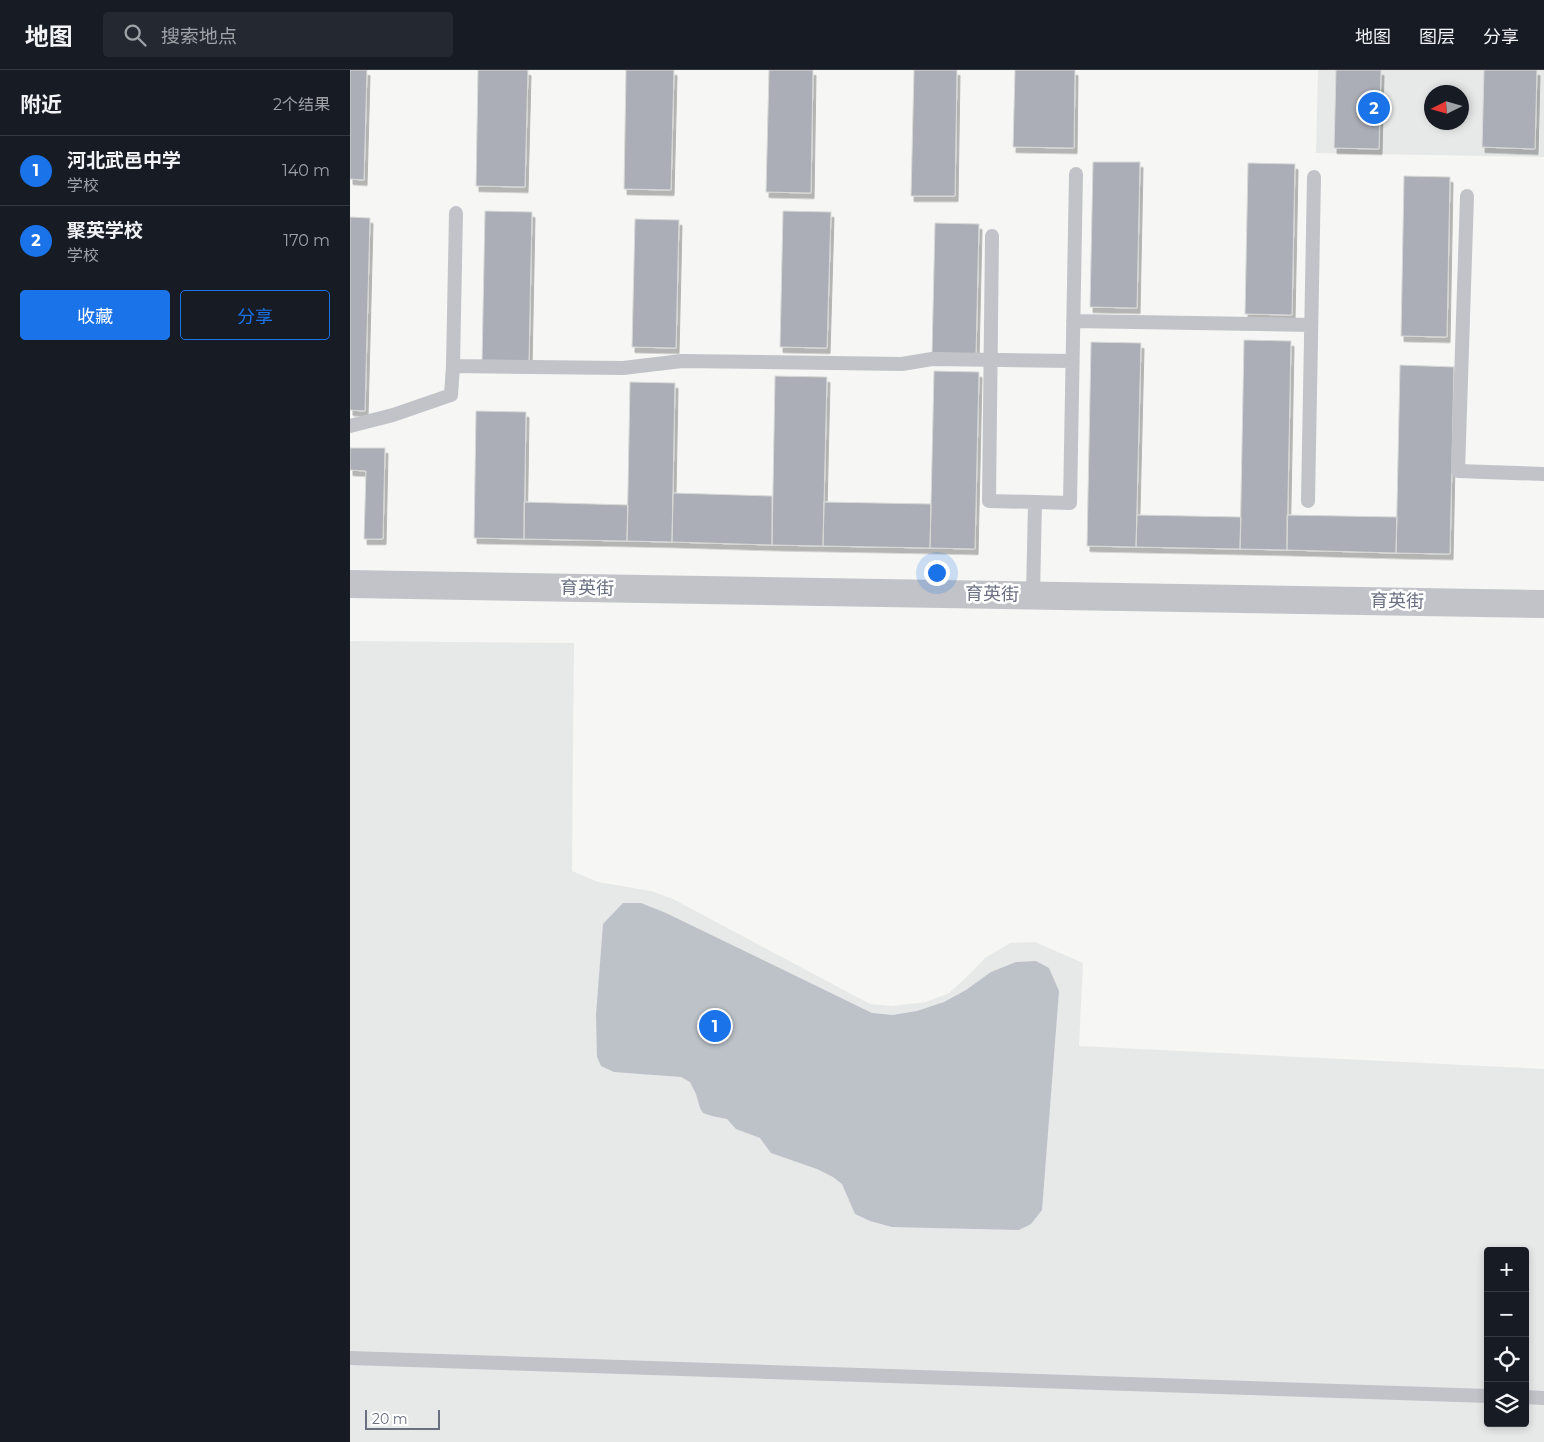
<!DOCTYPE html>
<html lang="zh">
<meta charset="utf-8">
<style>
body{margin:0;font-family:Montserrat,"Noto Sans SC",sans-serif;background:#242831;color:#f1f3f6}
.controls{position:absolute;right:15px;bottom:15px;display:grid;overflow:hidden;border-radius:5px;box-shadow:0 2px 8px #0003}
.controls button{width:45px;height:45px;display:grid;place-items:center;padding:0;border:0;border-bottom:1px solid #363941;background:#171b24;color:#f1f3f6;font:25px sans-serif}
.compass{position:absolute;left:1074px;top:15px;width:45px;height:45px;border-radius:50%;background:#171b24;box-shadow:0 2px 8px #0003;rotate:265deg}
.scale{position:absolute;left:15px;bottom:12px;width:75px;box-sizing:border-box;padding-left:5px;border:2px solid #6a7082;border-top:0;font-size:14px;line-height:18px;white-space:nowrap;color:#6a7082;-webkit-text-stroke:4px #fff;paint-order:stroke}
.you{position:absolute;left:586px;top:502px;width:18px;height:18px;margin:-12px;border:4px solid #fff;border-radius:50%;background:#1a73e8;box-shadow:0 0 0 8px #1a73e833}
.badge{display:grid;place-items:center;width:32px;height:32px;border-radius:50%;background:#1a73e8;color:#fff;font-size:16px;font-weight:700}
.pin{position:absolute;translate:-50% -50%;border:2px solid #fff;box-shadow:0 1px 5px #0006}
.list{margin:0;padding:0;list-style:none}
h2{display:flex;justify-content:space-between;align-items:center;height:65px;margin:0;padding:0 20px;font-size:21px}
h2 small{font-size:16px;font-weight:400;color:#9ea1a6}
.list li{display:grid;grid-template-columns:32px 1fr auto;gap:15px;align-items:center;box-sizing:border-box;height:70px;padding:0 20px;border-top:1px solid #363941}
.list b{display:block;font-size:19px;white-space:nowrap}
.list p{margin:0;font-size:16px;white-space:nowrap;color:#9ea1a6}
.list em{font-size:16px;font-style:normal;color:#9ea1a6}
.actions{display:flex;gap:10px;padding:15px 20px}
.actions a{flex:1;padding:11px 0;border:1px solid #1a73e8;border-radius:5px;text-align:center;font-size:18px;color:#1a73e8}
.actions .main{background:#1a73e8;color:#fff}
.icon{flex:none;width:28px;height:28px;fill:none;stroke:currentColor;stroke-width:2;stroke-linecap:round;stroke-linejoin:round}
.map{position:relative;flex:none;width:1194px;height:1372px;overflow:hidden}
header{display:flex;align-items:center;gap:30px;box-sizing:border-box;height:70px;padding:0 25px;background:#171b24;border-bottom:1px solid #363941}
header strong{font-size:24px}
nav{display:flex;gap:28px;margin-inline-start:auto;font-size:18px}
.search{width:350px;height:45px;background:#242831;display:flex;align-items:center;gap:12px;box-sizing:border-box;padding:0 18px;border-radius:5px;color:#9ea1a6;font-size:19px}
main{display:flex}
aside{flex:1;background:#171b24}
.map>svg:first-child{display:block}
.built{fill:#e7e8e8;fill-rule:evenodd}
.water{fill:#bdc2c9}
.building{fill:#abaeb6;stroke:#d8d9d7;filter:url(#shadow)}
.lines{fill:none;stroke-linecap:round;stroke-linejoin:round}
.service{stroke:#c1c3c8;stroke-width:14}
.tertiary{stroke:#c1c3c8;stroke-width:28}
.labels{text-anchor:middle;dominant-baseline:central;stroke-width:5;stroke-linejoin:round;paint-order:stroke}
.street-label{font-size:18px;fill:#6a7082;stroke:#fff}
</style>
<header>
<strong>地图</strong>
<div class="search"><svg class="icon" aria-label="search" viewBox="0 0 24 24"><circle cx="10" cy="10" r="6"/><path d="M15 15l6 6"/></svg>搜索地点</div>
<nav><a>地图</a><a>图层</a><a>分享</a></nav>
</header>
<main>
<aside>
<h2>附近<small>2个结果</small></h2>
<ul class="list">
<li><span class="badge">1</span><div><b>河北武邑中学</b><p>学校</p></div><em>140 m</em></li>
<li><span class="badge">2</span><div><b>聚英学校</b><p>学校</p></div><em>170 m</em></li>
</ul>
<div class="actions"><a class="main">收藏</a><a>分享</a></div>
</aside>
<div class="map">
<svg width="1194" height="1372" viewBox="0 0 1194 1372">
<defs>
<filter id="shadow"><feDropShadow dx="3" dy="5.5" stdDeviation="0" flood-color="#0004"/></filter>
</defs>
<rect width="100%" height="100%" fill="#f6f7f4"/>
<path class="built" d="M968,0H1194V87L966,83ZM1082,22H1112V52H1082Z
M0,571L224,573L222,801L248,812L301,821L323,829L520,934L542,936L576,932L599,923L620,904L635,888L660,873L685,872L733,893L729,976L1194,999V1372H0ZM1138,1181H1175V1353H1138Z"/>
<path class="water" d="M273,833H291L316,843L522,943L543,945L567,941L594,932L616,920L641,902L666,892L686,891L699,898L709,921L692,1140L681,1154L669,1160L542,1157L520,1151L505,1144L492,1114L483,1107L467,1099L421,1083L410,1068L386,1059L377,1049L362,1046L353,1043L350,1038L346,1024L340,1012L331,1007L264,1002L251,996L247,987L246,945L253,854Z"/>
<path class="building" d="M0,0H17L14,110L0,109Z
M128,0H178L175,117L126,116Z
M276,0H324L321,120L274,119Z
M419,0H463L461,123L416,122Z
M564,0H607L605,126H561Z
M665,0H725L724,78L663,77Z
M986,0H1031L1029,79L984,78Z
M1134,0H1187L1185,79L1132,77Z
M743,92H790L787,238L740,237Z
M898,93L945,94L942,245L895,244Z
M1054,106L1100,107L1097,267L1051,266Z
M135,141L182,142L179,291H132Z
M433,141L481,142L477,278L430,277Z
M0,147L20,148L15,341L0,340Z
M285,149L329,150L326,278L282,277Z
M585,153L629,154L626,284L582,283Z
M894,270L941,271L937,480L890,479Z
M741,272L791,273L786,477L737,476Z
M1050,295L1104,297L1100,484L1046,483Z
M584,301L629,302L625,479L580,478Z
M425,306L477,307L473,476L422,475Z
M280,312L325,313L322,472L277,471Z
M126,341L176,342L174,469L124,468Z
M0,378H35L33,469H14L16,401L0,400Z
M323,423L422,426V475L322,472Z
M174,432L278,435L277,471L174,469Z
M474,432L581,434L580,478L473,476Z
M787,445L891,447L890,479L786,477Z
M937,445L1047,447L1046,483L937,480Z"/>
<g class="lines">
<path class="service" d="M1117,126L1108,401L1194,404
M642,166L639,431L685,432L683,525
M723,251L961,255
M103,296L273,298L332,291L552,294L582,289L722,291
M0,356L43,345L101,325L103,296L106,143
M958,431L964,107
M685,432L720,433L726,104
M0,1288L1138,1326
M1175,1327L1194,1328"/>
<path class="tertiary" d="M0,514L1194,534"/>
</g>
<g class="labels">
<g class="street-label">
<text transform="translate(237 518) rotate(1)">育英街</text>
<text transform="translate(642 524) rotate(1)">育英街</text>
<text transform="translate(1047 531) rotate(1)">育英街</text>
</g>
</g>
</svg>
<div class="controls">
<button>+</button>
<button>−</button>
<button><svg class="icon" aria-label="locate" viewBox="0 0 24 24"><circle cx="12" cy="12" r="6"/><path d="M12 2v4M12 18v4M2 12h4M18 12h4"/></svg></button>
<button><svg class="icon" aria-label="layers" viewBox="0 0 24 24"><path d="M12 4l9 5-9 5-9-5zM3 14l9 5 9-5"/></svg></button>
</div>
<svg class="compass" viewBox="-18 -18 36 36"><path d="M0-13l5 13h-10z" fill="#e53935"/><path d="M0 13l5-13h-10z" fill="#9ea1a6"/></svg>
<div class="scale">20 m</div>
<div class="you"></div>
<div class="pin badge" style="left:365px;top:956px">1</div>
<div class="pin badge" style="left:1024px;top:38px">2</div>
</div>
</main>
